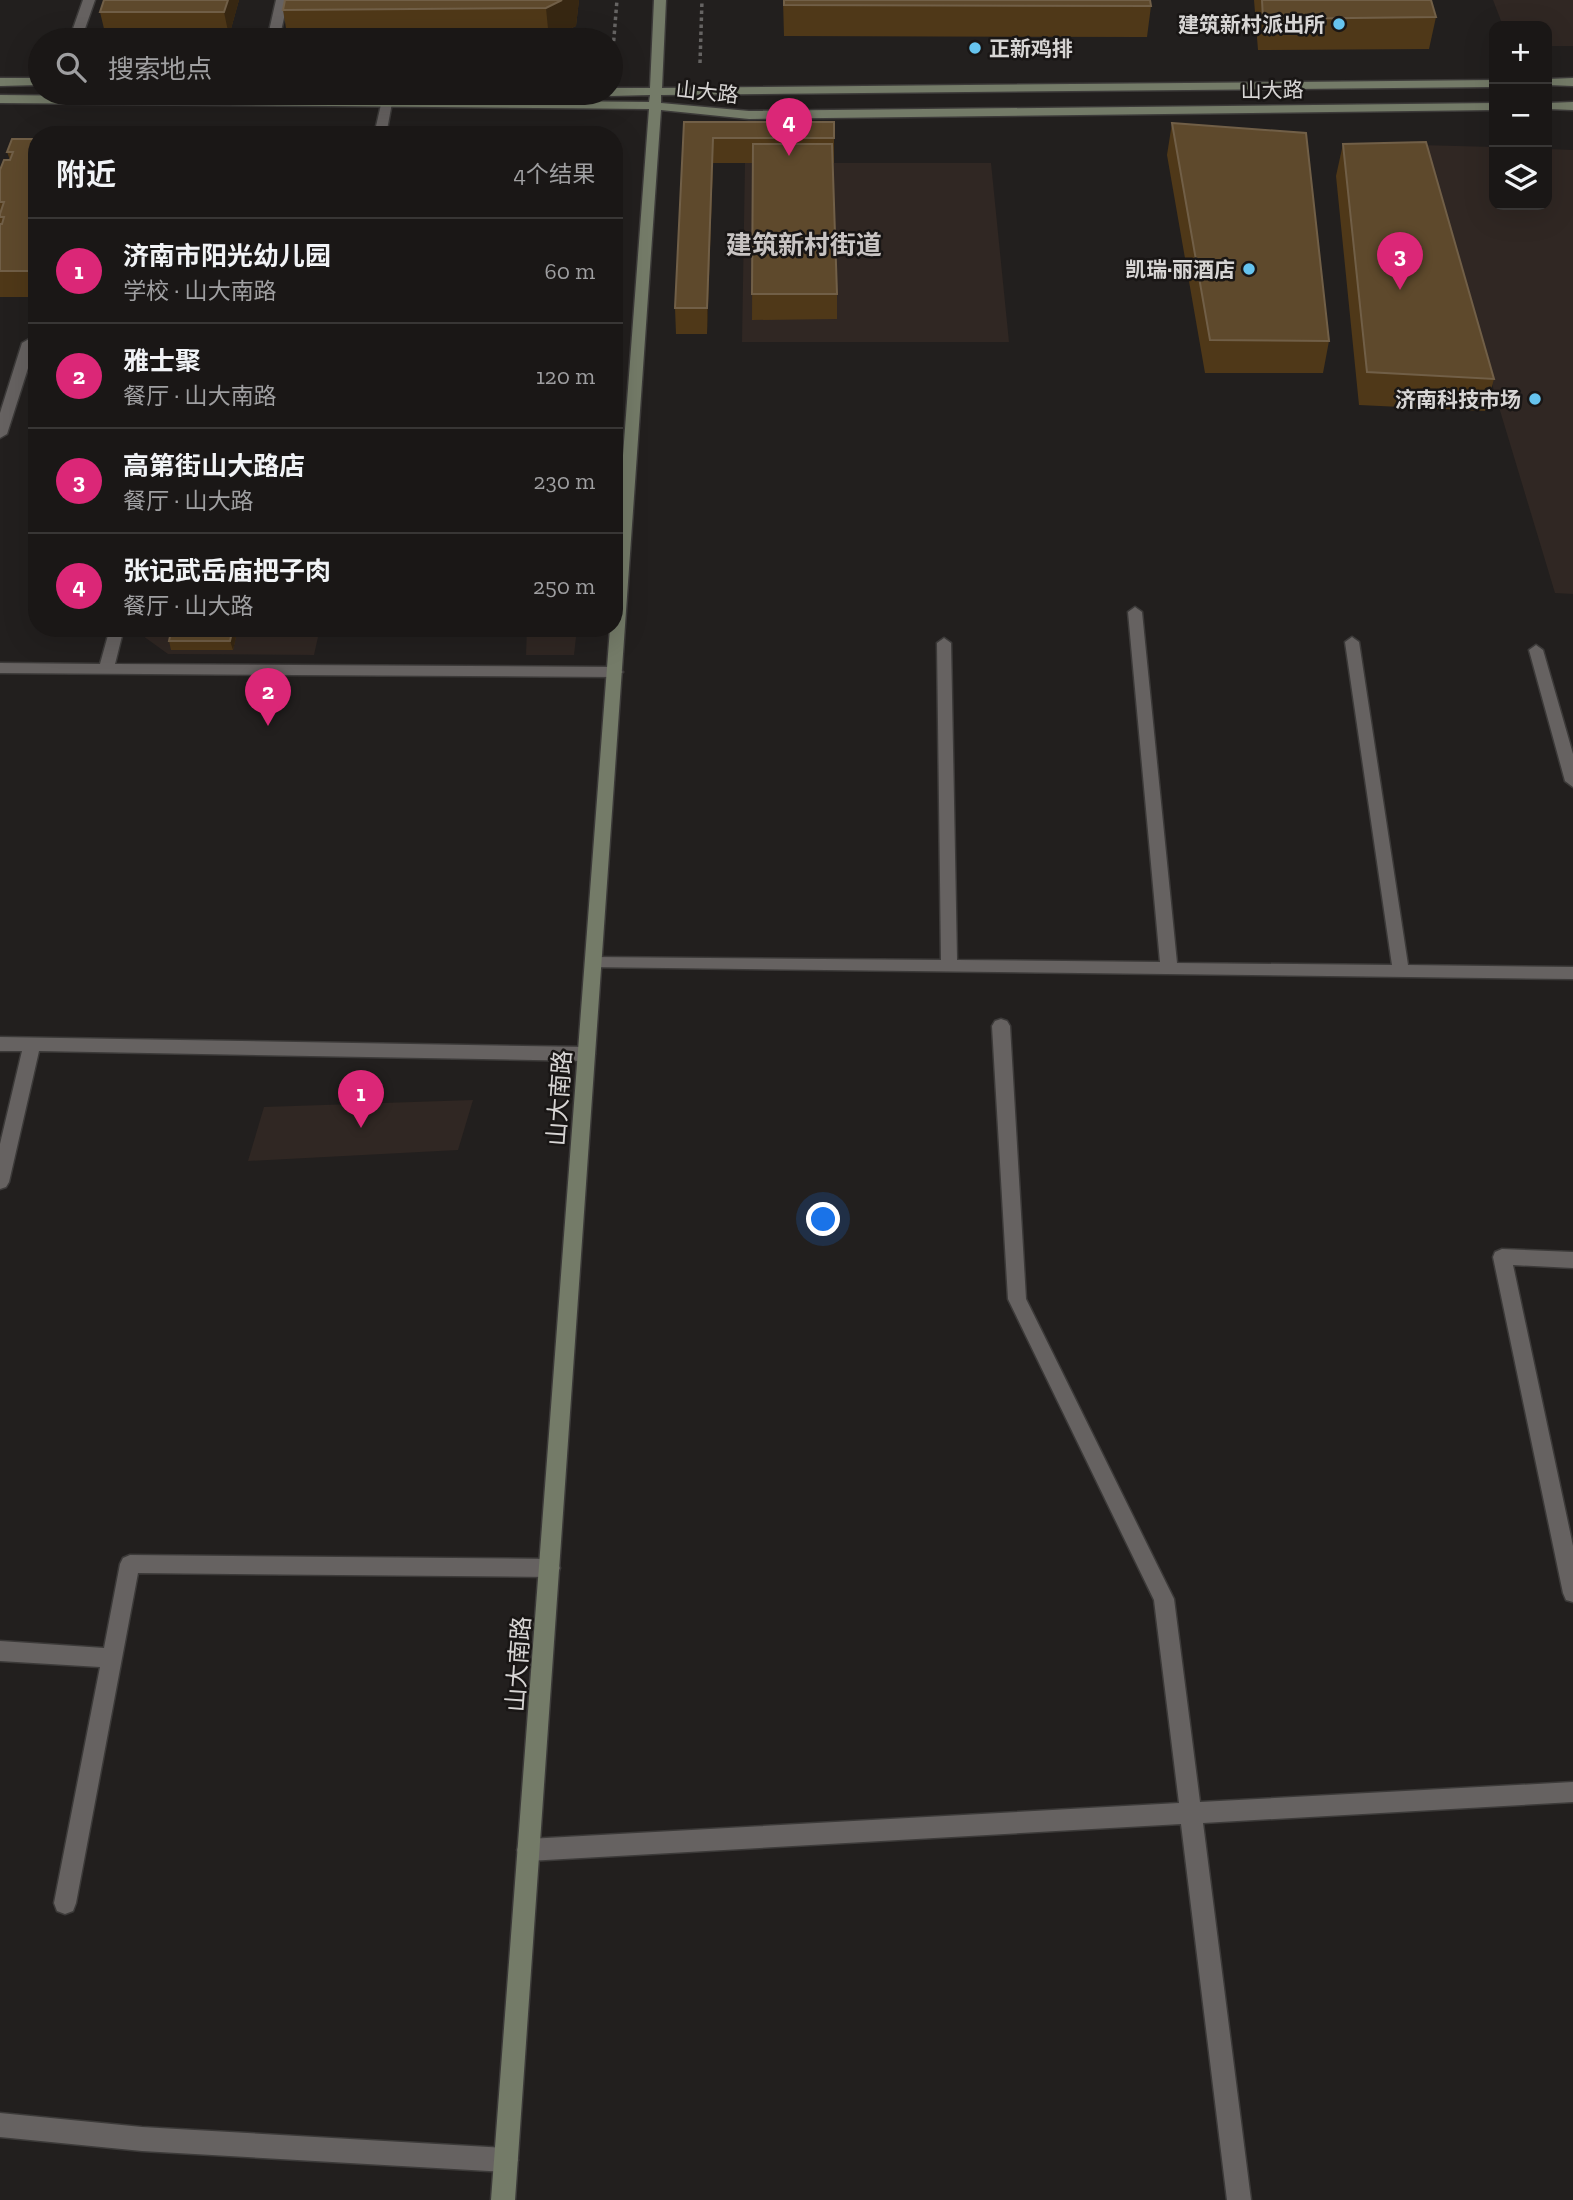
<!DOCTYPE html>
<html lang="zh">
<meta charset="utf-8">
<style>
body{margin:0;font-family:"Zilla Slab","Noto Sans SC",serif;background:#272423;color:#f1f3f6}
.controls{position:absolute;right:21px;top:21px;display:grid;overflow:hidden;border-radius:14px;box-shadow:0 7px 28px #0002}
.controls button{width:63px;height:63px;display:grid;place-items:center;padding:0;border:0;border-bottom:2px solid #383635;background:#1a1716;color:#f1f3f6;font:35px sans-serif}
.you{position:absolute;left:824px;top:1220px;width:24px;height:24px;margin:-18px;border:5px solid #fff;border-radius:50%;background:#1a73e8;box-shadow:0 0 0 10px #1a73e833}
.badge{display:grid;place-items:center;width:46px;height:46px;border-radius:50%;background:#db2777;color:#fff;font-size:23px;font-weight:700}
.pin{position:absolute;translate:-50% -58px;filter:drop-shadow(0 2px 4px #0008)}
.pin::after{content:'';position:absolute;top:37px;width:24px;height:21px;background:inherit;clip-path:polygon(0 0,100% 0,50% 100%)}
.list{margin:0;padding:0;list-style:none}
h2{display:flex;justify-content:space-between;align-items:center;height:91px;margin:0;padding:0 28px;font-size:30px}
h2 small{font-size:23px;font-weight:400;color:#9f9fa1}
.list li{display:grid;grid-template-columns:46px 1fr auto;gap:21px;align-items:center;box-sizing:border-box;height:105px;padding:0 28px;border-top:2px solid #383635}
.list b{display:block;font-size:26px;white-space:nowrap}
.list p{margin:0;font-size:23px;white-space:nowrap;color:#9f9fa1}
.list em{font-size:23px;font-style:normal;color:#9f9fa1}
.icon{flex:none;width:38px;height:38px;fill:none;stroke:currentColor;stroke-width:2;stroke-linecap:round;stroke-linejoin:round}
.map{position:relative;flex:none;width:1573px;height:2200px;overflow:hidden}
.search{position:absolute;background:#1a1716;box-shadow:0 7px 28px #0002;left:28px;top:28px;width:595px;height:77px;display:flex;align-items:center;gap:18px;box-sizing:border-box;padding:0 24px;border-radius:38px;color:#9f9fa1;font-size:26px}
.panel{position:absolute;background:#1a1716;box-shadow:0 7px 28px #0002;left:28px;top:126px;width:595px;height:511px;border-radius:28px}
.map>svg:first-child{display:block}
.built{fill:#302723}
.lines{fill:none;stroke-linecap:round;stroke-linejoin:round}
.lane-casing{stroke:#3c3a39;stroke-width:3}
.street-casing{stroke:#3c3a39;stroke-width:3}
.secondary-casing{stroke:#3c3a39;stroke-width:3}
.path{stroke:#666463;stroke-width:3.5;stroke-dasharray:3.5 3.5;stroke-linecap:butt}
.lane{fill:#666261;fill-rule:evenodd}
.street{fill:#666261;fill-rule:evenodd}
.secondary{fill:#747b68;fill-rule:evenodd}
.wall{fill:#4f3818}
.shaded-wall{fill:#372712}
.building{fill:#5e492c;stroke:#715f47;stroke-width:2}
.poi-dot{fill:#66c4ef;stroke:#191615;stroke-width:2.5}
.labels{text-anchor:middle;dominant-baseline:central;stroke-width:5;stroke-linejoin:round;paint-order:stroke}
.far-poi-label{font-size:21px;font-weight:bold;fill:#d7d5d4;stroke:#191615;text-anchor:end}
.far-street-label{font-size:21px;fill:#d7d5d4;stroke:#191615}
.street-label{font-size:24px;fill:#d7d5d4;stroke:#191615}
.far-district-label{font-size:26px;font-weight:bold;fill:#c8c4c3;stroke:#191615}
</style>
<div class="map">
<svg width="1573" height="2200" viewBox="0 0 1573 2200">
<rect width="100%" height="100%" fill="#221f1e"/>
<path class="built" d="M1493,0H1573V46H1547V26H1503Z
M1420,145L1494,147V205H1547V149L1573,150V594L1555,593Z
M745,163H991L1009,342H742Z
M132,628H320L314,655L168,654Z
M527,628H577L574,655H526Z
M473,1100L458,1150L248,1161L264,1107Z"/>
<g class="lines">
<defs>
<path id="lane" d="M382,100L392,103L386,135H374Z"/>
<path id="street" d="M83,0H95L81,40H69Z
M276,0H288L279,40H267Z
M29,339L36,343L7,434L0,438V413L22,343Z
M1135,607L1142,612L1177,963L1392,965L1345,642L1352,637L1359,642L1408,965L1573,967V979L587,967L585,963L587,959L593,957L941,960L937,643L944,638L951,643L957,960L1160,962L1128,612Z
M110,628H124L115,664L615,667L623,672L615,677L0,673V663L100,664Z
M1536,645L1543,650L1573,754V787L1565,781L1529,650Z
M1001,1019L1007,1021L1010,1026L1026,1299L1174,1599L1200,1802L1573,1782V1802L1203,1823L1251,2200H1227L1181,1824L528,1861L520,1858L517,1850L520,1842L528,1839L1179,1803L1154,1600L1008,1299L992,1026L995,1021Z
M0,1037L586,1047L592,1049L595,1054L592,1059L586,1061L39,1051L9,1182L6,1187L0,1189V1144L22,1051H0Z
M1502,1249L1573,1252V1268L1513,1265L1573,1546V1602L1566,1600L1563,1593L1493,1257L1495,1252Z
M130,1555L550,1559L557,1562L560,1568L557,1574L550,1577L138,1573L76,1903L73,1911L65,1914L57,1911L54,1903L100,1667L0,1661V1641L104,1648L120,1564L123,1558Z
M0,2113L142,2127L506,2148L514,2152L518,2160L514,2168L506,2172L142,2151L0,2137Z"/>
<path id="secondary" d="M654,0H666L662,88L1494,80V87L661,95V103L749,111L1494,103V110L749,119L661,110L515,2200H491L610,628H614V575L649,109L0,103V95L649,102L650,95L611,96L606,93H611V88H650Z
M0,78H40V85L0,86Z
M1573,78V86L1547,85V79Z
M1573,102V110L1547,109V103Z"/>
</defs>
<use href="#lane" class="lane-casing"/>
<use href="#street" class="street-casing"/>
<use href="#secondary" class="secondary-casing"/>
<path class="path" d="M612,62L617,0
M700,63L702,0"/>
<use href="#lane" class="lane"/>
<use href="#street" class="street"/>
<use href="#secondary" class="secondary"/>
</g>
<path class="wall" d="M104,0H239L229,36L106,37L100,12Z
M285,0H579L576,26L549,39L423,40H288L283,10Z
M783,0H1150L1151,6L1147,37L784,36Z
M1254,0H1431L1436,17L1429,49L1258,50Z
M684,122L834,138V163H833L837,294V319L752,320L753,163H713L707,334H676L675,308Z
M1172,123L1329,341L1323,373H1205L1167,155Z
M37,139V297H0V170L10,160L7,152Z
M1343,144L1494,379L1485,411L1359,405L1336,176Z
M172,628H238L233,650H171L169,641Z"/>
<path class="shaded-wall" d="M228,0H239L229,36L224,12Z
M562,0H579L576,26L549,39L546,8Z
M713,138V163L707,334V308Z
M233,628H238L233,650L230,641Z"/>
<path class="building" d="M104,0H228L224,12H100Z
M285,0H562L546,8L283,10Z
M784,0H1150L1151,6L784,5Z
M1262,0H1431L1436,17L1263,19Z
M684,122H834V138H713L707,308H675Z
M1172,123L1306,133L1329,341L1210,340Z
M12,139H37V271H0V224H2L4,217H0V214L4,202H0V170L4,160H10L13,152H7Z
M1426,142L1494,379L1367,372L1343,144Z
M753,144H832L837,294H752Z
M172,628H233L230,641H169Z"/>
<g class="poi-dot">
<circle cx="1339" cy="24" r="7"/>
<circle cx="975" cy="48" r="7"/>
<circle cx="1249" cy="269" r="7"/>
<circle cx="1535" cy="399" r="7"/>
</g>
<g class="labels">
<g class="far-poi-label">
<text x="1325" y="24">建筑新村派出所</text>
<text x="989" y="48" text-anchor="start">正新鸡排</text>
<text x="1235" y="269">凯瑞·丽酒店</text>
<text x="1521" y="399">济南科技市场</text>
</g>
<g class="far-street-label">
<text transform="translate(1272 90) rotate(-1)">山大路</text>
<text transform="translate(707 92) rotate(6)">山大路</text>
</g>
<g class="street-label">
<text transform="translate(559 1098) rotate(-86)">山大南路</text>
<text transform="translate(518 1664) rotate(-86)">山大南路</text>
</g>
<g class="far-district-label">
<text x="804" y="245">建筑新村街道</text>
</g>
</g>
</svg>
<div class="controls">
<button>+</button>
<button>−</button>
<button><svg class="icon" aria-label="layers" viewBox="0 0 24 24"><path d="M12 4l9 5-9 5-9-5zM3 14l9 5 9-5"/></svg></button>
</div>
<div class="you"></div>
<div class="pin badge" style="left:361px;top:1128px">1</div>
<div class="pin badge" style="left:268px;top:726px">2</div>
<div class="pin badge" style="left:1400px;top:290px">3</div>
<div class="pin badge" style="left:789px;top:156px">4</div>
<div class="search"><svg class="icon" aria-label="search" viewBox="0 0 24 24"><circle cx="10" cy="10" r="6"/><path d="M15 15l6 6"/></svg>搜索地点</div>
<section class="panel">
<h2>附近<small>4个结果</small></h2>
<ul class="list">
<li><span class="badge">1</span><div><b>济南市阳光幼儿园</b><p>学校 · 山大南路</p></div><em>60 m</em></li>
<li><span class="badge">2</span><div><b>雅士聚</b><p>餐厅 · 山大南路</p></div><em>120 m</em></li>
<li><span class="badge">3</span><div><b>高第街山大路店</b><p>餐厅 · 山大路</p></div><em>230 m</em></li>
<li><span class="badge">4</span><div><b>张记武岳庙把子肉</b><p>餐厅 · 山大路</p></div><em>250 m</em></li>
</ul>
</section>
</div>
